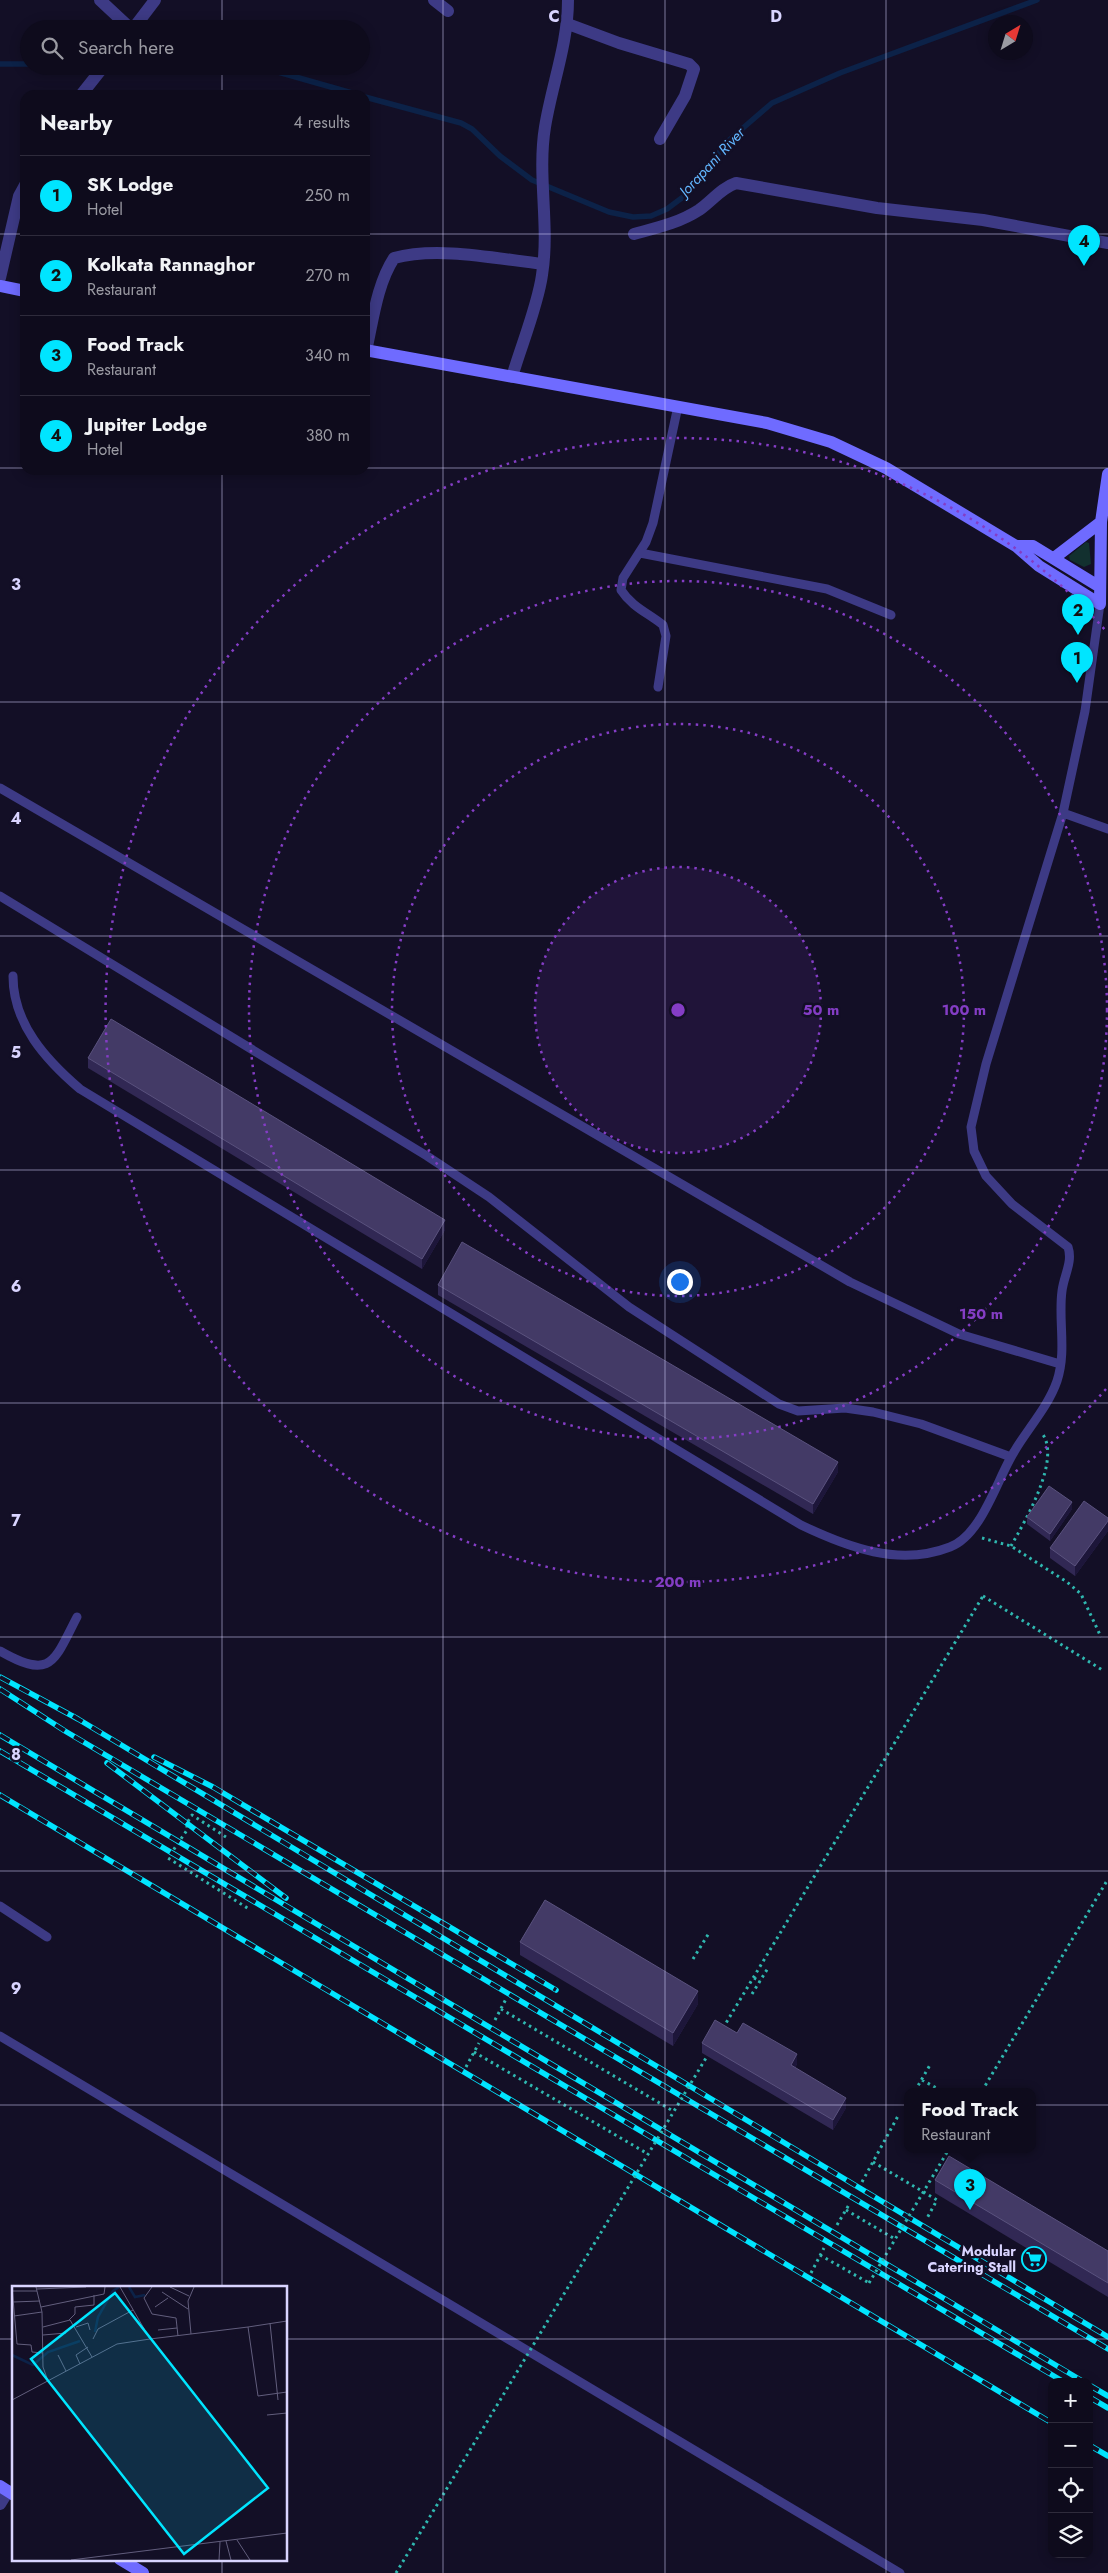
<!DOCTYPE html>
<meta charset="utf-8">
<style>
body{margin:0;font-family:Jost,sans-serif;background:#1c1929;color:#f1f3f6}
.controls{position:absolute;right:15px;bottom:15px;display:grid;overflow:hidden;border-radius:10px;box-shadow:0 2px 12px #0003}
.controls button{width:45px;height:45px;display:grid;place-items:center;padding:0;border:0;border-bottom:1px solid #2e2b3b;background:#0e0b1c;color:#f1f3f6;font:25px sans-serif}
.compass{position:absolute;left:988px;top:15px;width:45px;height:45px;border-radius:50%;background:#0e0b1c;box-shadow:0 2px 12px #0003;rotate:38deg}
.you{position:absolute;left:679px;top:1281px;width:18px;height:18px;margin:-12px;border:4px solid #fff;border-radius:50%;background:#1a73e8;box-shadow:0 0 0 8px #1a73e833}
.badge{display:grid;place-items:center;width:32px;height:32px;border-radius:50%;background:#00e5ff;color:#111;font-size:16px;font-weight:700}
.pin{position:absolute;translate:-50% -41px;filter:drop-shadow(0 1px 2px #0008)}
.pin::after{content:'';position:absolute;top:26px;width:18px;height:15px;background:inherit;clip-path:polygon(0 0,100% 0,50% 100%)}
.popup{position:absolute;left:904px;top:2088px;width:132px;height:65px;box-sizing:border-box;display:grid;place-content:center;border-radius:10px;background:#0e0b1c;filter:drop-shadow(0 1px 4px #0005);font-size:16px;white-space:nowrap;color:#9b9ba3}
.popup b{font-size:19px;color:#f1f3f6}
.popup::after{content:'';position:absolute;left:50%;top:100%;margin-left:-10px;border:10px solid transparent;border-top-color:#0e0b1c}
.list{margin:0;padding:0;list-style:none}
h2{display:flex;justify-content:space-between;align-items:center;height:65px;margin:0;padding:0 20px;font-size:21px}
h2 small{font-size:16px;font-weight:400;color:#9b9ba3}
.list li{display:grid;grid-template-columns:32px 1fr auto;gap:15px;align-items:center;box-sizing:border-box;height:80px;padding:0 20px;border-top:1px solid #2e2b3b}
.list b{display:block;font-size:19px;white-space:nowrap}
.list p{margin:0;font-size:16px;white-space:nowrap;color:#9b9ba3}
.list em{font-size:16px;font-style:normal;color:#9b9ba3}
.icon{flex:none;width:28px;height:28px;fill:none;stroke:currentColor;stroke-width:2;stroke-linecap:round;stroke-linejoin:round}
.map{position:relative;flex:none;width:1108px;height:2573px;overflow:hidden}
.search{position:absolute;background:#0e0b1c;box-shadow:0 2px 12px #0003;left:20px;top:20px;width:350px;height:55px;display:flex;align-items:center;gap:12px;box-sizing:border-box;padding:0 18px;border-radius:28px;color:#9b9ba3;font-size:19px}
.panel{position:absolute;background:#0e0b1c;box-shadow:0 2px 12px #0003;left:20px;top:90px;width:350px;height:385px;border-radius:15px}
.map>svg:first-child{display:block}
.green{fill:#12302f}
.lines{fill:none;stroke-linecap:round;stroke-linejoin:round}
.stream{stroke:#0c2248;stroke-width:5.5}
.path{stroke:#2fb8b0;stroke-width:3;stroke-dasharray:2.5 4;stroke-linecap:butt}
.service{stroke:#3d3a85;stroke-width:9}
.minor{stroke:#3d3a85;stroke-width:12}
.secondary{stroke:#6f6bff;stroke-width:12}
.rail-casing{stroke:#00e5ff;stroke-width:5.5}
.rail{stroke:#130f26;stroke-width:4;stroke-dasharray:11;stroke-linecap:butt}
.path-bridge{stroke:#2fb8b0;stroke-width:3;stroke-dasharray:2.5 4;stroke-linecap:butt}
.wall{fill:#312854}
.shaded-wall{fill:#1d163a}
.building{fill:#433a66;stroke:#5a527e}
.grid{fill:none;stroke:#d9d4ff;stroke-width:1;stroke-opacity:0.55}
.ring{fill:none;stroke:#843dc5;stroke-width:2.5;stroke-dasharray:2.5 5}
.labels{text-anchor:middle;dominant-baseline:central;stroke-width:5;stroke-linejoin:round;paint-order:stroke}
.poi-label{font-size:14px;font-weight:bold;fill:#d9d4ff;stroke:#130f26;text-anchor:end}
.water-label{font-size:15px;font-style:italic;fill:#62b6ff;stroke:#130f26}
.inset-river{fill:none;stroke:#0c2248;stroke-width:2.5}
.inset-road{fill:none;stroke:#625e7d;stroke-width:1}
.view{fill:#00e5ff;fill-opacity:0.15;stroke:#00e5ff;stroke-width:2.5}
.inset-edge{fill:none;stroke:#d9d4ff;stroke-width:2.5}
.grid-label{font-size:16px;text-anchor:middle;font-weight:bold;fill:#d9d4ff;stroke:#130f26;stroke-width:5;stroke-linejoin:round;paint-order:stroke}
.centre{fill:#843dc5;stroke:#130f26;stroke-width:2.5}
.ring-label{font-size:15px;text-anchor:middle;font-weight:bold;fill:#843dc5;stroke:#130f26;stroke-width:5;stroke-linejoin:round;paint-order:stroke}
</style>
<div class="map">
<svg width="1108" height="2573" viewBox="0 0 1108 2573">
<rect width="100%" height="100%" fill="#130f26"/>
<path class="green" d="M1086,542L1089,543L1091,564L1084,567L1070,560L1069,556Z"/>
<g class="lines">
<path class="stream" d="M0,64H29
M257,66L359,95
M365,97L461,123L472,129L500,156L532,180L609,212L633,217L651,216L667,209L687,194L728,141L772,103L840,73L1037,0"/>
<path class="path" d="M982,1538L1011,1546L1067,1582L1081,1594L1101,1637
M1011,1546C1025,1521 1063,1457 1041,1432
M983,1596L1104,1671
M226,1837L192,1815L187,1823V1830L168,1858L249,1909
M693,1959L709,1933
M754,1978L760,1981
M752,1994L768,1968
M501,2009L673,2111
M495,2020L506,1999
M474,2052L648,2154
M466,2067L479,2043
M922,2080L942,2091
M915,2091L930,2065
M982,2091L1108,1879
M873,2162L937,2200L926,2220
M862,2182L898,2116
M846,2210L895,2239
M837,2225L850,2203
M820,2255L869,2283
M811,2273L824,2248"/>
<path class="service" d="M640,553L827,589L891,615
M658,687L666,636L663,625C648,613 632,607 621,590L623,578L646,542L653,523L678,406
M0,788L850,1282L959,1334L1060,1364
M1063,813L1108,829
M0,896L427,1156L489,1197L629,1307L779,1404L798,1411L845,1408L873,1412L921,1424L1011,1457
M13,976C13,1024 46,1060 80,1089L801,1525C847,1547 899,1567 950,1547C982,1535 997,1479 1014,1452C1028,1428 1048,1407 1057,1381C1067,1351 1058,1320 1062,1291C1064,1275 1073,1262 1068,1247L1012,1204L986,1176L974,1151L971,1127L986,1064L1063,813L1085,711L1100,604
M0,1651C52,1681 54,1661 77,1617
M0,1906L47,1937
M0,2036L900,2573"/>
<path class="minor" d="M100,0L131,29
M434,0L448,11
M568,24L619,43L689,64L694,69L685,96L660,139
M133,29L155,0
M81,95L104,66
M634,234C656,228 679,223 699,210C712,201 721,188 736,183L877,208L983,220L1108,243
M0,278L19,196L25,185
M366,351C373,320 377,284 394,258C438,246 498,259 543,264
M512,377C521,346 538,305 542,275C550,226 537,176 545,127C552,84 568,44 568,0
M0,2504L8,2491"/>
<path class="secondary" d="M0,286L25,291
M365,350L767,423L831,442L886,468L1016,546L1039,566L1100,604L1101,522L1108,474
M1016,546H1033L1100,587
M1054,558L1101,522
M0,2486L14,2495
M120,2559L143,2573"/>
<defs>
<path id="rail" d="M0,1677L78,1719
M0,1689L65,1731L1108,2349
M73,1716L1108,2337
M0,1735L1084,2382
M0,1751L1064,2382
M154,1757L213,1787L556,1990
M107,1763L286,1898
M0,1795L1052,2423
M1089,2385L1108,2396
M1089,2397L1108,2408
M1089,2445L1108,2456"/>
</defs>
<use href="#rail" class="rail-casing"/>
<use href="#rail" class="rail"/>
<path class="path-bridge" d="M723,2028L983,1596
M869,2283L949,2149
M396,2573L709,2053"/>
</g>
<path class="wall" d="M88,1058L445,1230L422,1269L88,1068Z
M438,1285L838,1472L813,1514L438,1295Z
M1072,1509L1050,1541L1027,1524V1517Z
M1108,1518V1531L1075,1576L1050,1558V1548Z
M520,1942L698,2004L673,2046L520,1955Z
M737,2033L797,2064L795,2068L846,2108L833,2130L702,2053V2043Z
M935,2180L1108,2251V2297L935,2193Z"/>
<path class="shaded-wall" d="M445,1220V1230L422,1269V1259Z
M838,1462V1472L813,1514V1504Z
M1072,1502V1509L1050,1541V1534Z
M1108,1521V1531L1075,1576V1566Z
M698,1991V2004L673,2046V2033Z
M797,2054V2064L791,2075V2065Z
M846,2098V2108L833,2130V2120Z"/>
<path class="building" d="M111,1019L445,1220L422,1259L88,1058Z
M462,1242L838,1462L813,1504L438,1285Z
M1049,1486L1072,1502L1050,1534L1027,1517Z
M1084,1501L1108,1518V1521L1075,1566L1050,1548Z
M545,1900L698,1991L673,2033L520,1942Z
M715,2020L737,2033L743,2023L797,2054L791,2065L846,2098L833,2120L702,2043Z
M949,2156L1108,2251V2283L935,2180Z"/>
<path class="grid" d="M222,0V29M443,0V2573M665,0V2573M886,0V2573M222,66V95M0,234H25M365,234H1108M0,468H25M365,468H1108M222,470V2287M0,702H1108M0,936H1108M0,1170H1108M0,1403H1108M0,1637H1108M0,1871H1108M0,2105H1108M0,2339H14M286,2339H1108M222,2559V2573"/>
<circle cx="678" cy="1010" r="143" fill="#843dc5" fill-opacity=".12"/>
<g class="ring">
<circle cx="678" cy="1010" r="143"/>
<circle cx="678" cy="1010" r="286"/>
<circle cx="678" cy="1010" r="429"/>
<path d="M1106 1389A572 572 0 1 1 1106 631"/>
</g>
<defs>
<symbol id="supermarket-ring" viewBox="-11 -11 22 22"><circle r="9.5" fill="#130f26" stroke="#00e5ff" stroke-width="1.5"/><path d="M-6-5.5h2.5l.6 2H6L4.5 2H-2.5L-4.4-4H-6ZM-1.5 3.2a1.3 1.3 0 1 0 .1 0ZM3 3.2a1.3 1.3 0 1 0 .1 0Z" fill="#00e5ff"/></symbol>
</defs>
<g fill-rule="evenodd">
<use href="#supermarket-ring" x="1020" y="2245" width="28" height="28"/>
</g>
<g class="labels">
<g class="poi-label">
<text x="1016" y="2251">Modular<tspan x="1016" dy="16">Catering Stall</tspan></text>
</g>
<g class="water-label">
<text transform="translate(712 162) rotate(-47)">Jorapani River</text>
</g>
</g>
<g transform="translate(12 2286)">
<rect width="275" height="275" fill="#130f26"/>
<path class="inset-river" d="M117,1L123,11L133,9M83,46L86,31L101,5L107,1M0,69L21,79L36,66L68,55"/>
<path class="inset-road" d="M0,1L5,58L19,59L20,66L31,67M24,1L30,26L31,81L36,95M108,1L138,53M140,1L132,12L140,28L164,32L166,50M158,1L177,10M25,3L74,1M1,5H25M150,6L176,23M1,16L28,15M29,21L92,8L93,1M143,21L156,12M2,30L30,26M57,34L63,28V21L82,19V9M258,37L266,114M31,41L58,34L80,71M64,41L76,37L78,44M236,41L275,35M146,44L165,42M179,48L176,15L182,1M31,49L54,47M81,53L86,43L121,24M138,53L236,41L246,110L275,106M46,69L54,85M68,78L64,69L76,61M0,114L105,58L138,53M255,129L275,127M225,254L238,274M214,255L219,274M59,274L275,247M207,274L208,256"/>
<path class="view" d="M103,7L256,202L172,268L19,73Z"/>
<rect width="275" height="275" class="inset-edge"/>
</g>
<g class="grid-label">
<text x="554" y="22">C</text>
<text x="776" y="22">D</text>
<text x="16" y="590">3</text>
<text x="16" y="824">4</text>
<text x="16" y="1058">5</text>
<text x="16" y="1292">6</text>
<text x="16" y="1526">7</text>
<text x="16" y="1760">8</text>
<text x="16" y="1994">9</text>
</g>
<circle cx="678" cy="1010" r="8" class="centre"/>
<g class="ring-label">
<text x="821" y="1015">50 m</text>
<text x="964" y="1015">100 m</text>
<text x="981" y="1319">150 m</text>
<text x="678" y="1587">200 m</text>
</g>
</svg>
<div class="controls">
<button>+</button>
<button>−</button>
<button><svg class="icon" aria-label="locate" viewBox="0 0 24 24"><circle cx="12" cy="12" r="6"/><path d="M12 2v4M12 18v4M2 12h4M18 12h4"/></svg></button>
<button><svg class="icon" aria-label="layers" viewBox="0 0 24 24"><path d="M12 4l9 5-9 5-9-5zM3 14l9 5 9-5"/></svg></button>
</div>
<svg class="compass" viewBox="-18 -18 36 36"><path d="M0-13l5 13h-10z" fill="#e53935"/><path d="M0 13l5-13h-10z" fill="#9b9ba3"/></svg>
<div class="you"></div>
<div class="pin badge" style="left:1077px;top:683px">1</div>
<div class="pin badge" style="left:1078px;top:635px">2</div>
<div class="pin badge" style="left:970px;top:2210px">3</div>
<div class="popup"><b>Food Track</b>Restaurant</div>
<div class="pin badge" style="left:1084px;top:266px">4</div>
<div class="search"><svg class="icon" aria-label="search" viewBox="0 0 24 24"><circle cx="10" cy="10" r="6"/><path d="M15 15l6 6"/></svg>Search here</div>
<section class="panel">
<h2>Nearby<small>4 results</small></h2>
<ul class="list">
<li><span class="badge">1</span><div><b>SK Lodge</b><p>Hotel</p></div><em>250 m</em></li>
<li><span class="badge">2</span><div><b>Kolkata Rannaghor</b><p>Restaurant</p></div><em>270 m</em></li>
<li><span class="badge">3</span><div><b>Food Track</b><p>Restaurant</p></div><em>340 m</em></li>
<li><span class="badge">4</span><div><b>Jupiter Lodge</b><p>Hotel</p></div><em>380 m</em></li>
</ul>
</section>
</div>
